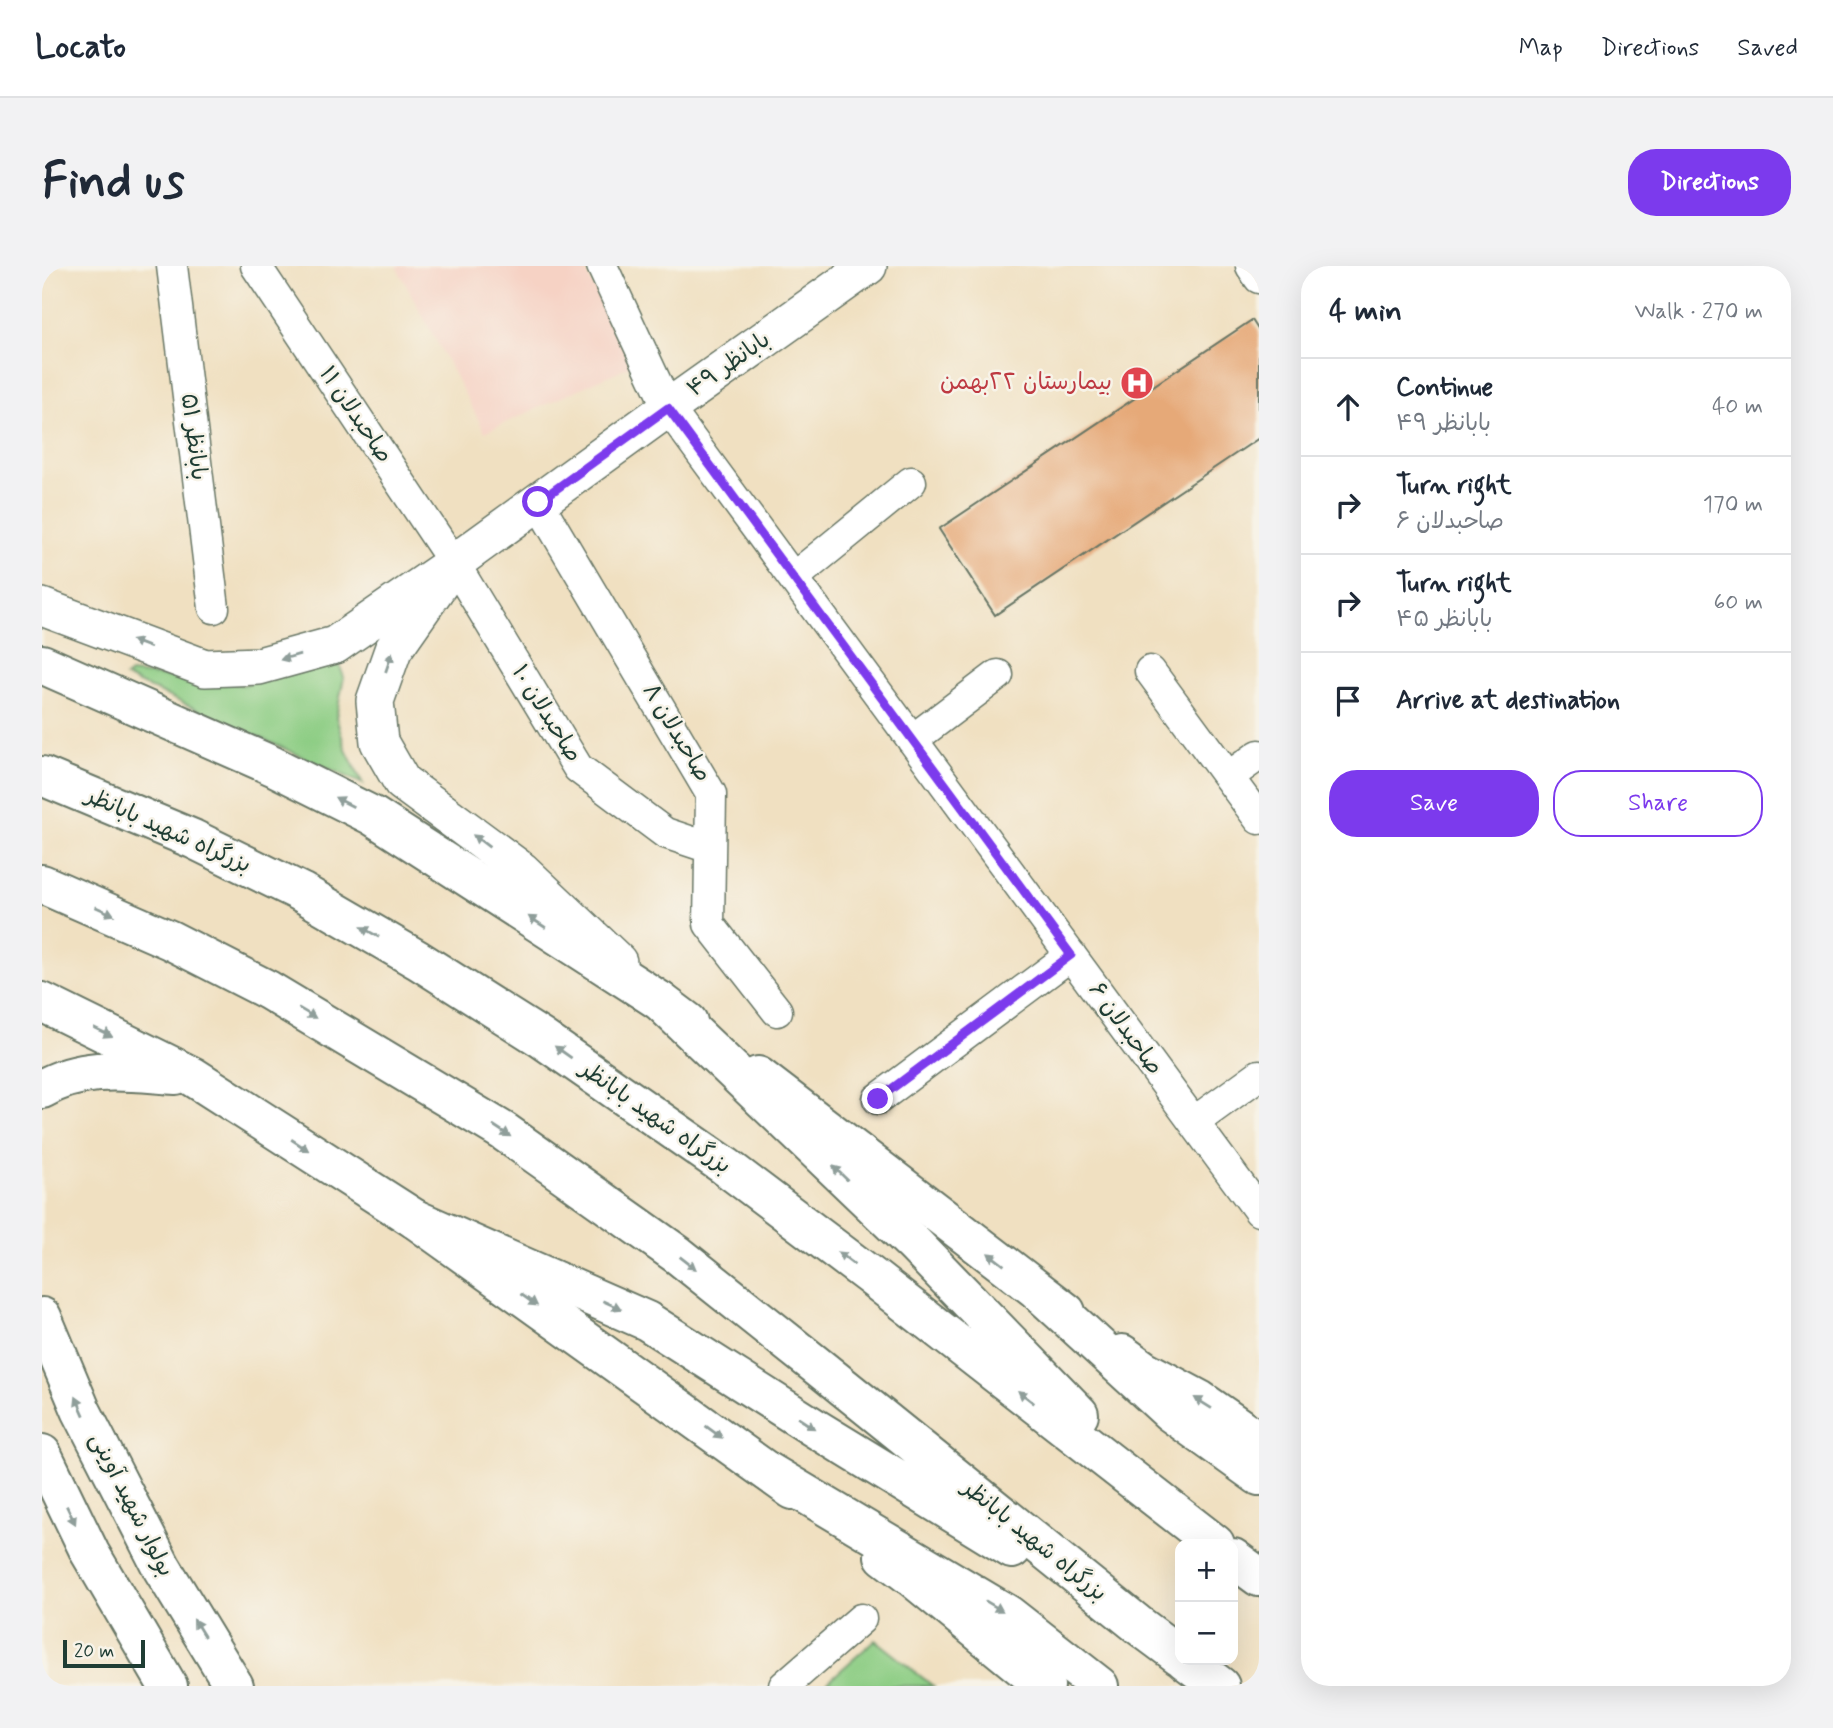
<!DOCTYPE html>
<meta charset="utf-8">
<style>
body{margin:0;font-family:Mynerve,"Playpen Sans Arabic",sans-serif;background:#f2f2f3;color:#1f2937}
.controls{position:absolute;right:21px;bottom:21px;display:grid;overflow:hidden;border-radius:14px;box-shadow:0 7px 28px #0002}
.controls button{width:63px;height:63px;display:grid;place-items:center;padding:0;border:0;border-bottom:2px solid #e0e1e3;background:#fff;color:#1f2937;font:35px sans-serif}
.scale{position:absolute;left:21px;bottom:18px;width:82px;box-sizing:border-box;padding-left:7px;border:4px solid #1f3d34;border-top:0;font-size:19px;line-height:24px;white-space:nowrap;color:#1f3d34;-webkit-text-stroke:5px #f7f3e8;paint-order:stroke}
.stop{position:absolute;width:21px;height:21px;margin:-16px;border:5px solid #7c3aed;border-radius:50%;background:#fff}
.stop.end{background:#7c3aed;border-color:#fff;box-shadow:0 2px 7px #0008}
.list{margin:0;padding:0;list-style:none}
h2{display:flex;justify-content:space-between;align-items:center;height:91px;margin:0;padding:0 28px;font-size:30px}
h2 small{font-size:23px;font-weight:400;color:#747a83}
.list li{display:grid;grid-template-columns:46px 1fr auto;gap:21px;align-items:center;box-sizing:border-box;height:98px;padding:0 28px;border-top:2px solid #e0e1e3}
.list b{display:block;font-size:26px;white-space:nowrap}
.list p{margin:0;font-size:23px;white-space:nowrap;color:#747a83}
.list em{font-size:23px;font-style:normal;color:#747a83}
.actions{display:flex;gap:14px;padding:21px 28px}
.actions a{flex:1;padding:16px 0;border:2px solid #7c3aed;border-radius:28px;text-align:center;font-size:24px;color:#7c3aed}
.actions .main{background:#7c3aed;color:#fff}
.icon{flex:none;width:38px;height:38px;fill:none;stroke:currentColor;stroke-width:2;stroke-linecap:round;stroke-linejoin:round}
.map{position:relative;flex:none;width:1217px;height:1420px;overflow:hidden;border-radius:28px}
header{display:flex;align-items:center;gap:42px;box-sizing:border-box;height:98px;padding:0 35px;background:#fff;border-bottom:2px solid #e0e1e3}
header strong{font-size:33px}
nav{display:flex;gap:38px;margin-inline-start:auto;font-size:24px}
.intro{display:flex;align-items:center;justify-content:space-between;box-sizing:border-box;height:168px;padding:0 42px}
h1{margin:0;font-size:49px}
.button{padding:18px 32px;border-radius:28px;background:#7c3aed;color:#fff;font-size:24px;font-weight:700}
main{display:flex;gap:42px;padding:0 42px}
aside{flex:1;background:#fff;border-radius:28px;box-shadow:0 7px 28px #0002}
.map>svg:first-child{display:block}
.built{fill:#f6d2c4}
.green{fill:#8dcd84;stroke:#56855c;stroke-width:2}
.building{fill:#e6a978}
.lines{fill:none;stroke-linecap:round;stroke-linejoin:round}
.minor-casing{stroke:#687665;stroke-width:33}
.tertiary-casing{stroke:#687665;stroke-width:40}
.secondary-casing{stroke:#687665;stroke-width:42}
.trunk-casing{stroke:#687665;stroke-width:42}
.minor{stroke:#fff;stroke-width:30}
.tertiary{stroke:#fff;stroke-width:37}
.secondary{stroke:#fff;stroke-width:38}
.trunk{stroke:#fff;stroke-width:38}
.oneway{fill:#8f9e9a}
.route{stroke:#7c3aed;stroke-width:9}
.labels{text-anchor:middle;dominant-baseline:central;stroke-width:5;stroke-linejoin:round;paint-order:stroke}
.street-label{font-size:23px;fill:#1f3d34;stroke:#f7f3e8}
.health-label{font-size:23px;fill:#be3a42;stroke:#f7f3e8;text-anchor:end}
</style>
<header>
<strong>Locato</strong>
<nav><a>Map</a><a>Directions</a><a>Saved</a></nav>
</header>
<div class="intro"><h1>Find us</h1><a class="button">Directions</a></div>
<main>
<div class="map">
<svg width="1217" height="1420" viewBox="0 0 1217 1420">
<rect width="100%" height="100%" fill="#f7f3e8"/>
<filter id="ink" filterUnits="userSpaceOnUse"><feTurbulence type="fractalNoise" baseFrequency=".0143" numOctaves="2"/><feDisplacementMap in="SourceGraphic" scale="14" xChannelSelector="R" yChannelSelector="G"/><feConvolveMatrix kernelMatrix="1 2 1 2 8 2 1 2 1" color-interpolation-filters="sRGB"/></filter>
<filter id="wash" filterUnits="userSpaceOnUse"><feTurbulence type="fractalNoise" baseFrequency=".00686" numOctaves="4" result="noise"/><feDisplacementMap in="SourceGraphic" scale="28" xChannelSelector="R" yChannelSelector="G"/><feGaussianBlur stdDeviation="1.57" result="paint"/><feColorMatrix in="noise" values="0 0 0 0 0 0 0 0 0 0 0 0 0 0 0 0 0 1.4 0 .05"/><feComposite in="paint" operator="in"/></filter>
<g filter="url(#wash)">
<rect width="100%" height="100%" fill="#f0e0c1"/>
<path class="built" d="M354,0H541L592,98L443,166Z"/>
<path class="green" d="M292,386L302,411L294,451L304,484L321,518L83,411L88,407L202,419Z
M833,1374L891,1420H781Z"/>
<g id="blocks">
<path class="building" d="M1210,54L1217,65V172L953,349L897,263Z"/>
</g>
</g>
<g filter="url(#ink)">
<use href="#blocks" fill-opacity="0" stroke="#687665" stroke-width="2"/>
<g class="lines">
<defs>
<path id="minor" d="M130,0L172,342
M214,0L412,297L536,502L623,567L668,582
M560,0L626,142L1217,945
M1209,0L1217,12
M496,236L669,528L667,658L735,745
M751,312L869,216
M1108,405L1217,553
M870,474L956,409
M1186,511L1217,489
M836,833L1029,689
M1152,856L1217,809
M742,1420L819,1353"/>
<path id="tertiary" d="M398,317L351,384L333,435L337,476L360,516L479,604L576,696
M0,341L163,402L217,400L293,379L412,297L626,142L826,0"/>
<path id="secondary" d="M0,398L231,500L331,550L618,735L646,756
M0,736L150,810L373,953L751,1224
M716,810L1024,1046
M0,823C43,798 86,806 134,809
M0,1051L39,1144L120,1302L192,1420
M1080,1088L1102,1104L1158,1134L1217,1175
M0,1188L48,1287L126,1420
M842,1290L871,1312L1003,1420"/>
<path id="trunk" d="M0,510L151,573L259,626L376,694L499,772L683,900L830,1011L1173,1278
M0,618L128,674L226,724L461,865L636,989L779,1103L1099,1361L1138,1390
M618,735L872,978L1037,1148
M373,953L605,1055L771,1161L970,1283
M996,1025L1128,1146L1217,1210
M725,1205L965,1348L1057,1420
M1191,1292L1217,1311
M1143,1394L1178,1420"/>
</defs>
<use href="#minor" class="minor-casing"/>
<use href="#tertiary" class="tertiary-casing"/>
<use href="#secondary" class="secondary-casing"/>
<use href="#trunk" class="trunk-casing"/>
<use href="#minor" class="minor"/>
<use href="#tertiary" class="tertiary"/>
<use href="#secondary" class="secondary"/>
<use href="#trunk" class="trunk"/>
</g>
<defs><path id="oneway-solid" d="M-6-.8H1V-3.2L6.5 0L1 3.2V.8H-6Z" transform="scale(1.75)"/></defs>
<g class="oneway">
<use href="#oneway-solid" transform="translate(99 378) rotate(-159)"/>
<use href="#oneway-solid" transform="translate(248 391) rotate(164)"/>
<use href="#oneway-solid" transform="translate(347 396) rotate(-71)"/>
<use href="#oneway-solid" transform="translate(302 536) rotate(-153)"/>
<use href="#oneway-solid" transform="translate(439 575) rotate(-143)"/>
<use href="#oneway-solid" transform="translate(63 645) rotate(24)"/>
<use href="#oneway-solid" transform="translate(495 656) rotate(-147)"/>
<use href="#oneway-solid" transform="translate(328 666) rotate(-150)"/>
<use href="#oneway-solid" transform="translate(265 747) rotate(31)"/>
<use href="#oneway-solid" transform="translate(61 766) rotate(26)"/>
<use href="#oneway-solid" transform="translate(521 786) rotate(-145)"/>
<use href="#oneway-solid" transform="translate(460 865) rotate(33)"/>
<use href="#oneway-solid" transform="translate(258 879) rotate(33)"/>
<use href="#oneway-solid" transform="translate(798 907) rotate(-136)"/>
<use href="#oneway-solid" transform="translate(804 992) rotate(-143)"/>
<use href="#oneway-solid" transform="translate(954 993) rotate(-143)"/>
<use href="#oneway-solid" transform="translate(646 997) rotate(38)"/>
<use href="#oneway-solid" transform="translate(487 1034) rotate(35)"/>
<use href="#oneway-solid" transform="translate(570 1039) rotate(24)"/>
<use href="#oneway-solid" transform="translate(984 1131) rotate(-142)"/>
<use href="#oneway-solid" transform="translate(1161 1137) rotate(-148)"/>
<use href="#oneway-solid" transform="translate(38 1140) rotate(-114)"/>
<use href="#oneway-solid" transform="translate(764 1157) rotate(33)"/>
<use href="#oneway-solid" transform="translate(672 1166) rotate(36)"/>
<use href="#oneway-solid" transform="translate(29 1249) rotate(64)"/>
<use href="#oneway-solid" transform="translate(952 1340) rotate(31)"/>
<use href="#oneway-solid" transform="translate(157 1362) rotate(-122)"/>
</g>
</g>
<g class="lines" filter="url(#ink)">
<path class="route" d="M496,236L626,142L1029,689L836,833"/>
</g>
<defs>
<symbol id="hospital-disc" viewBox="-11 -11 22 22"><circle r="9.5" fill="#e0444e" stroke="#f7f3e8"/><path d="M-5-5h3v3.5h4V-5h3V5h-3V1.5h-4V5h-3Z" fill="#fff"/></symbol>
</defs>
<g fill-rule="evenodd">
<use href="#hospital-disc" x="1076" y="98" width="38" height="38"/>
</g>
<g class="labels">
<g class="street-label">
<text transform="translate(687 99) rotate(-35)">بابانظر ۴۹</text>
<text transform="translate(313 149) rotate(56)">صاحبدلان ۱۱</text>
<text transform="translate(151 171) rotate(83)">بابانظر ۵۱</text>
<text transform="translate(504 448) rotate(58)">صاحبدلان ۱۰</text>
<text transform="translate(634 467) rotate(59)">صاحبدلان ۸</text>
<text transform="translate(126 565) rotate(24)">بزرگراه شهید بابانظر</text>
<text transform="translate(1083 763) rotate(54)">صاحبدلان ۶</text>
<text transform="translate(613 852) rotate(35)">بزرگراه شهید بابانظر</text>
<text transform="translate(89 1239) rotate(63)">بولوار شهید آوینی</text>
<text transform="translate(992 1275) rotate(39)">بزرگراه شهید بابانظر</text>
</g>
<g class="health-label">
<text x="1070" y="117">بيمارستان ٢٢بهمن</text>
</g>
</g>
</svg>
<div class="controls">
<button>+</button>
<button>−</button>
</div>
<div class="scale">20 m</div>
<div class="stop" style="left:496px;top:236px"></div>
<div class="stop end" style="left:836px;top:833px"></div>
</div>
<aside>
<h2>4 min<small>Walk · 270 m</small></h2>
<ul class="list">
<li><svg class="icon" aria-label="ahead" viewBox="0 0 24 24"><path d="M12 20V5M6 11l6-6 6 6"/></svg><div><b>Continue</b><p>بابانظر ۴۹</p></div><em>40 m</em></li>
<li><svg class="icon" aria-label="right" viewBox="0 0 24 24"><path d="M7 20v-9h11M14 6l5 5-5 5"/></svg><div><b>Turn right</b><p>صاحبدلان ۶</p></div><em>170 m</em></li>
<li><svg class="icon" aria-label="right" viewBox="0 0 24 24"><path d="M7 20v-9h11M14 6l5 5-5 5"/></svg><div><b>Turn right</b><p>بابانظر ۴۵</p></div><em>60 m</em></li>
<li><svg class="icon" aria-label="arrive" viewBox="0 0 24 24"><path d="M6 21V4h12l-3 4 3 4H6"/></svg><div><b>Arrive at destination</b></div></li>
</ul>
<div class="actions"><a class="main">Save</a><a>Share</a></div>
</aside>
</main>
